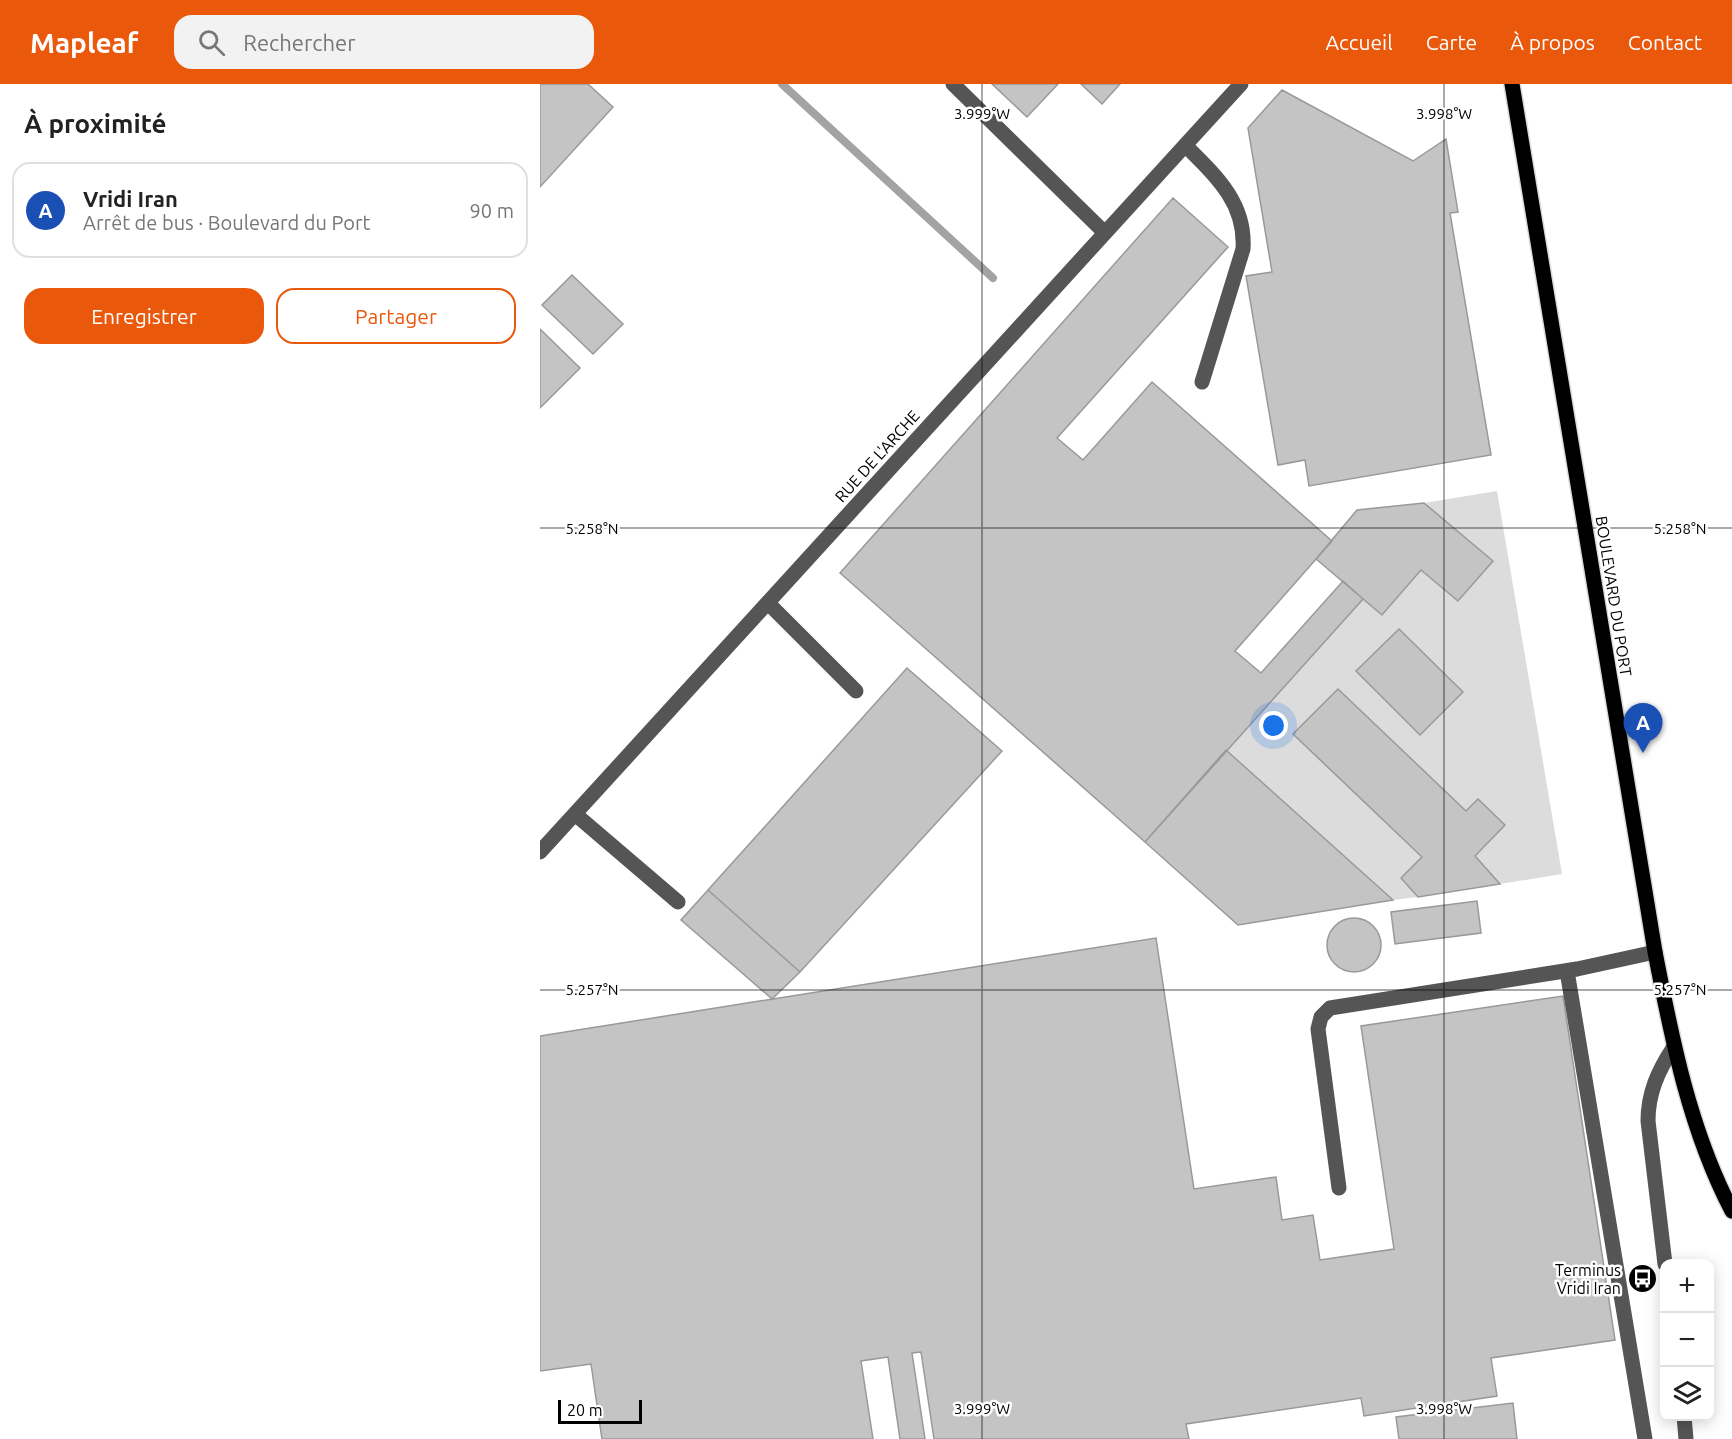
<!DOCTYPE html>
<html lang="fr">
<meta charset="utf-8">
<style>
body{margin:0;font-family:Ubuntu,sans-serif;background:#f2f2f2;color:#222}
.controls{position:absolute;right:18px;bottom:18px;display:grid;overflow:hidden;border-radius:12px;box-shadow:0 3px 15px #0003}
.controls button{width:54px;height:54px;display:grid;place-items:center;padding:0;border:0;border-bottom:2px solid #e0e0e0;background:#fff;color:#222;font:30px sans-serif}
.scale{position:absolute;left:18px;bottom:15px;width:84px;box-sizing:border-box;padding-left:6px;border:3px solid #000;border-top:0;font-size:16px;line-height:21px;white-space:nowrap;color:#000;-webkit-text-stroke:4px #fff;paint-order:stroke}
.you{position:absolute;left:734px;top:642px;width:21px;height:21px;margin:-15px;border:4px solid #fff;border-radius:50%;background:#1a73e8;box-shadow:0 0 0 9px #1a73e833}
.badge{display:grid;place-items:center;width:39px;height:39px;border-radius:50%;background:#ea580c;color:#fff;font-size:20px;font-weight:700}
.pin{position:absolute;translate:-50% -50px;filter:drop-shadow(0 2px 3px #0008)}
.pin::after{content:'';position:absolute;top:32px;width:21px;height:18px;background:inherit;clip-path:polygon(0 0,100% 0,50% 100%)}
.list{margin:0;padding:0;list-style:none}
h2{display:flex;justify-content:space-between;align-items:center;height:78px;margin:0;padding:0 24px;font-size:26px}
h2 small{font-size:20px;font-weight:400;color:#767676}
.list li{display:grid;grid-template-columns:39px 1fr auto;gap:18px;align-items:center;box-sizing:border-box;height:96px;margin:0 12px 12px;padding:0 12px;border:2px solid #e0e0e0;border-radius:18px}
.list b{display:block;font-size:22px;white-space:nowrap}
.list p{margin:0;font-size:20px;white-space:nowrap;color:#767676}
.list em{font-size:20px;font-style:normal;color:#767676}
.actions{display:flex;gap:12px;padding:18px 24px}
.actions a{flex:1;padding:14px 0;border:2px solid #ea580c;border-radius:18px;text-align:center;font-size:21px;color:#ea580c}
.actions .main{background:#ea580c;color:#fff}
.icon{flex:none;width:33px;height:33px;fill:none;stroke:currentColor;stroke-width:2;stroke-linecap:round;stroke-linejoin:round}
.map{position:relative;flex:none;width:1192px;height:1355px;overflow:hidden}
header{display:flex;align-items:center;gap:36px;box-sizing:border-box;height:84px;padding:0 30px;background:#ea580c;color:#fff}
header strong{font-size:28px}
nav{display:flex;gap:33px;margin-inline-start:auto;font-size:21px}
.search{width:420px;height:54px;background:#f2f2f2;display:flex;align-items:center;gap:15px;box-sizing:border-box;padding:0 21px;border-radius:18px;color:#767676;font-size:22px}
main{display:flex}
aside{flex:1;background:#fff}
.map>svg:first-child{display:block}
.green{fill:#dcdcdc}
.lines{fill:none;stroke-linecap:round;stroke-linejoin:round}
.stream{stroke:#a3a3a3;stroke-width:8}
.building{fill:#c4c4c4;stroke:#999;stroke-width:1.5}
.major-casing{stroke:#dbdbdb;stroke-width:18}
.minor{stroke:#555;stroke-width:15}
.major{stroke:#000;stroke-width:15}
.ticks{fill:none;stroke:#000;stroke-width:1.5;stroke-opacity:0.45}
.labels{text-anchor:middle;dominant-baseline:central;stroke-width:5;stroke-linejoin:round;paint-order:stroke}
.street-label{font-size:16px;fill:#000;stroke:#fff}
.poi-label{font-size:16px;fill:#000;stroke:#fff;text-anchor:end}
.ticks-label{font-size:15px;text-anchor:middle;fill:#000;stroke:#fff;stroke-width:5;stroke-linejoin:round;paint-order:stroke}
</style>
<header>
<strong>Mapleaf</strong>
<div class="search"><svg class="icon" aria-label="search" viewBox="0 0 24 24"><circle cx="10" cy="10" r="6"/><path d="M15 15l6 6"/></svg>Rechercher</div>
<nav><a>Accueil</a><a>Carte</a><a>À propos</a><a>Contact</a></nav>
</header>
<main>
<aside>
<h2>À proximité<small></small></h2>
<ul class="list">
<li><span class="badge" style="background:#1a4fb4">A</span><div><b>Vridi Iran</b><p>Arrêt de bus · Boulevard du Port</p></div><em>90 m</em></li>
</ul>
<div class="actions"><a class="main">Enregistrer</a><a>Partager</a></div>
</aside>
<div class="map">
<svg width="1192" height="1355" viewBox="0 0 1192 1355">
<rect width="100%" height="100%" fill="#fff"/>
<path class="green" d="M957,407L1022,790L960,800L935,772L926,727L798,605L753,650L882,773L862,794L878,813L853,816L687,666L823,515L843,531L881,486L919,517L953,477L884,419Z"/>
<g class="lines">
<path class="stream" d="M242,0L453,194"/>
</g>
<path class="building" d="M0,0H48L73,23L0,103Z
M452,0H518L487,33Z
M541,0H580L562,20Z
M742,6L873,77L906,55L918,128L910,129L951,371L769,402L765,376L738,381L706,192L732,188L708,44Z
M633,114L688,163L517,354L543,376L612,298L792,457L695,567L721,589L803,497L823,515L605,758L300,489Z
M32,191L83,240L53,270L2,221Z
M0,245L40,284L0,324Z
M884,419L953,477L918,517L881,486L842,531L776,475L817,426Z
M859,545L923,608L880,651L816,587Z
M367,584L462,667L260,888L168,806Z
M798,605L926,727L938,715L965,741L935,772L960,800L878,813L861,794L882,773L753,650Z
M686,666L853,816L698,841L605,758Z
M168,806L260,888L232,915L141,836Z
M937,817L941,849L855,860L851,828Z
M787 861a27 27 0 1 1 54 0a27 27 0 1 1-54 0Z
M616,854L654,1105L736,1093L742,1136L773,1131L780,1176L854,1165L821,942L1023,912L1075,1256L951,1274L957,1312L824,1332L821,1314L646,1340L649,1355H394L381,1268L372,1269L385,1355H360L348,1273L321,1277L333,1355H62L51,1280L0,1287V952Z
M973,1319L977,1355H859L856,1333Z"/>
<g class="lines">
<defs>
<path id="major" d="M972,0L1115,868C1132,956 1150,1047 1192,1127"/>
</defs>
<use href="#major" class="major-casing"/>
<path class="minor" d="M413,0L565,149
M645,61C676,92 706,119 703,165L662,298
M228,519L316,607
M35,730L138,818
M0,768L701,0
M1027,887L1105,1355
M799,1104L778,945L781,933L790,924L1037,885L1115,868
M1125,1180L1108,1037C1108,1009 1118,987 1133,964
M1144,1332L1146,1355"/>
<use href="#major" class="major"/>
</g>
<path class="ticks" d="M442,0V1355M904,0V1355M0,444H1192M0,906H1192"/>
<defs>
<symbol id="bus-disc" viewBox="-11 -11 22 22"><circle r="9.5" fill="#000" stroke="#fff"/><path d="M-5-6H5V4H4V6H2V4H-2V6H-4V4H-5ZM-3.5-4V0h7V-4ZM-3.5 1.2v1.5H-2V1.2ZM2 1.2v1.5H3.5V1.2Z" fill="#fff"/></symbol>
</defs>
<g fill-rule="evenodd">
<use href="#bus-disc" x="1086" y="1178" width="33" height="33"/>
</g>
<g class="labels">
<g class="street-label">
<text transform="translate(337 372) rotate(-48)">RUE DE L'ARCHE</text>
<text transform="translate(1074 512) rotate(81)">BOULEVARD DU PORT</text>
</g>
<g class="poi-label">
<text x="1081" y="1186">Terminus<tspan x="1081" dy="18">Vridi Iran</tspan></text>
</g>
</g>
<g class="ticks-label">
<text x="442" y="35">3.999°W</text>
<text x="904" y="35">3.998°W</text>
<text x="52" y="450">5.258°N</text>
<text x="1140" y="450">5.258°N</text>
<text x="52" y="911">5.257°N</text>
<text x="1140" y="911">5.257°N</text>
<text x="442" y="1330">3.999°W</text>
<text x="904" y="1330">3.998°W</text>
</g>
</svg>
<div class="controls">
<button>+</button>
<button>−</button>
<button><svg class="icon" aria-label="layers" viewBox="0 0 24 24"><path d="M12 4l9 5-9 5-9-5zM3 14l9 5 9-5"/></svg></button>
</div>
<div class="scale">20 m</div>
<div class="you"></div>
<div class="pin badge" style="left:1103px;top:669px;background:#1a4fb4">A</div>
</div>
</main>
